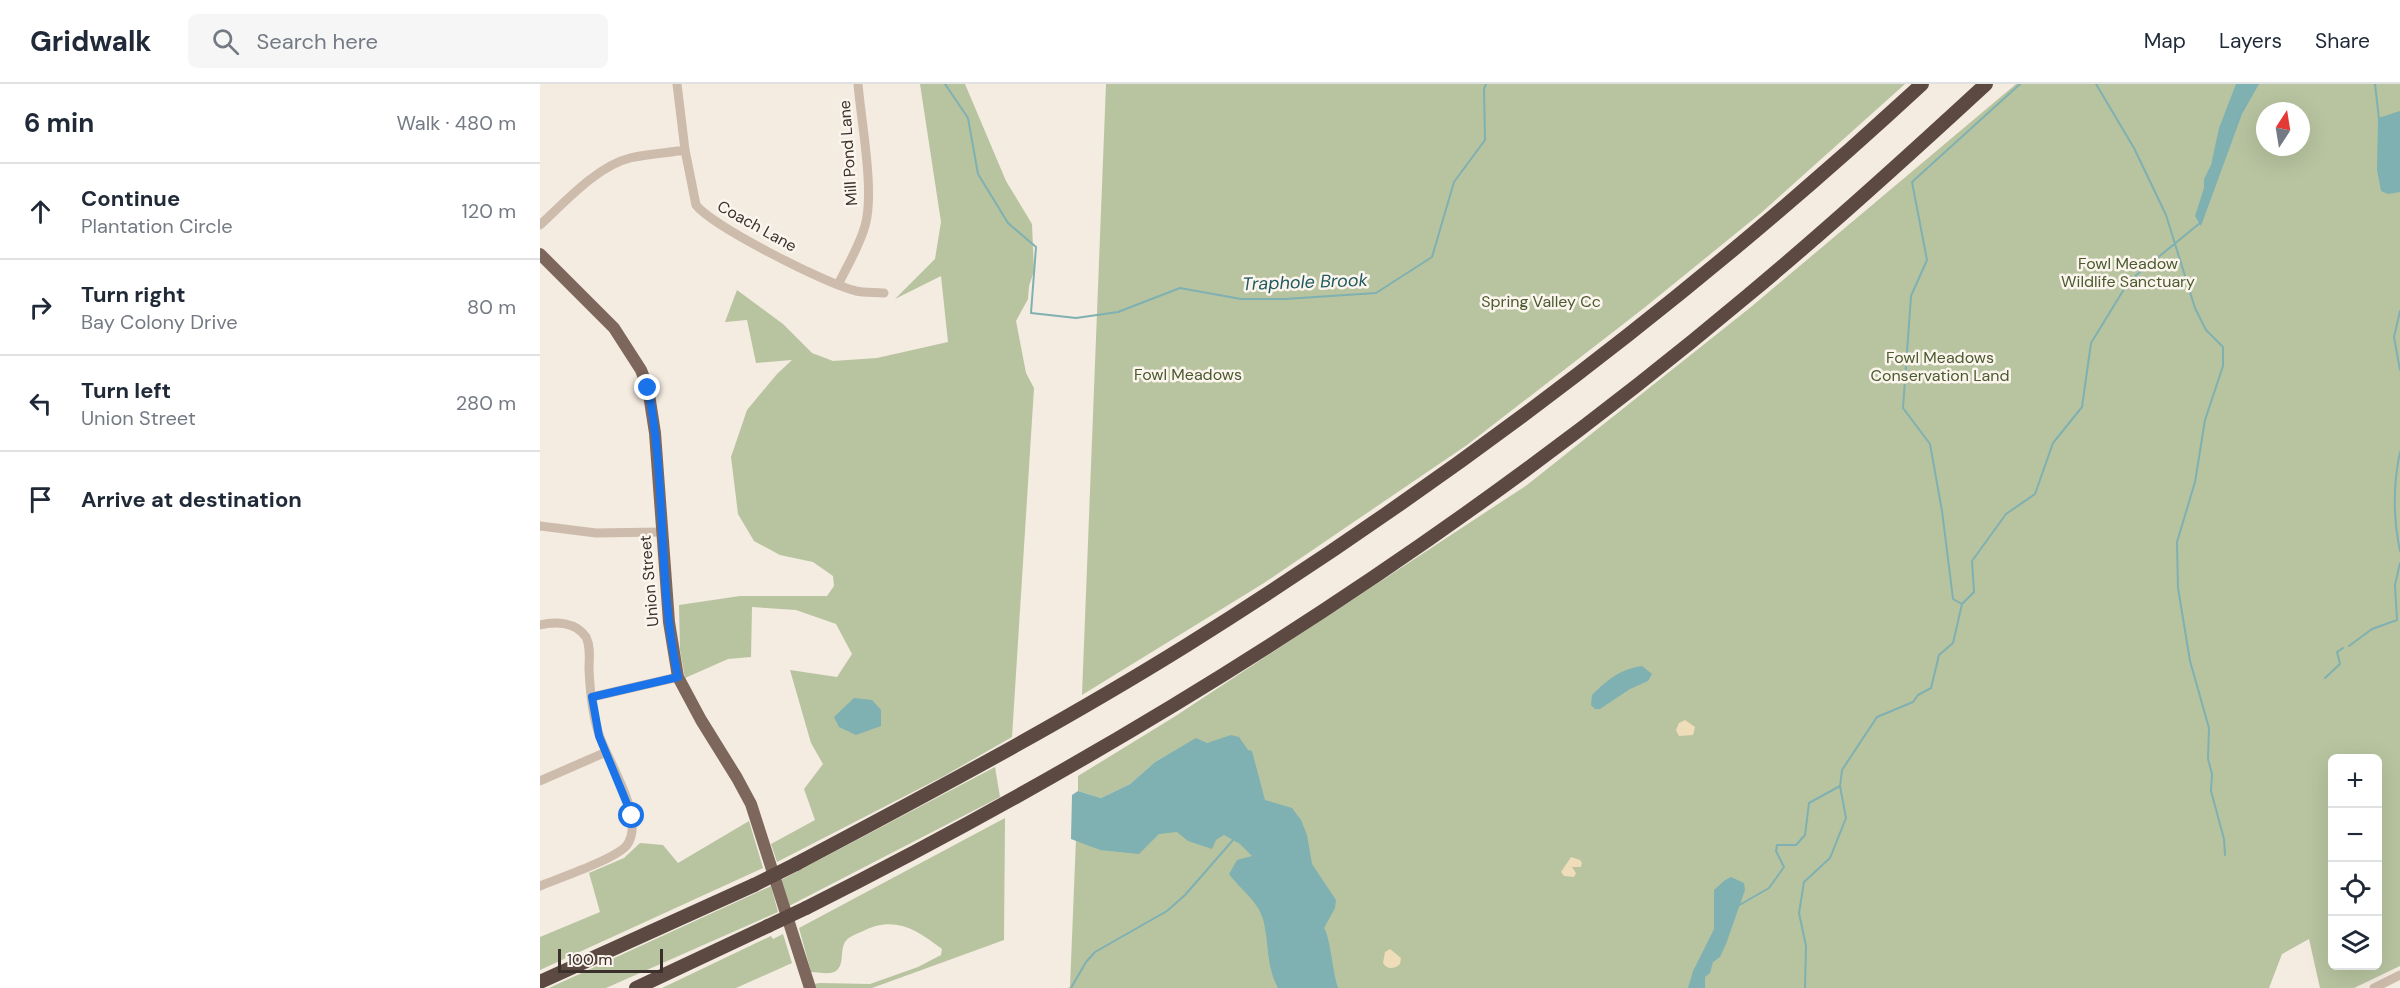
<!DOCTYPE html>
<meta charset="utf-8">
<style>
body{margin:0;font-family:"DM Sans",sans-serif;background:#f6f6f7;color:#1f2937}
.controls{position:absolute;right:18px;bottom:18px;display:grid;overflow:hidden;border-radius:9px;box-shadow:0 6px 24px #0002}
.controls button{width:54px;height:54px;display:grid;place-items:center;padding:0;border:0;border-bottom:2px solid #e0e1e3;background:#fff;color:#1f2937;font:30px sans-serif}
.compass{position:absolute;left:1716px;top:18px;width:54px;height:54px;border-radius:50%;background:#fff;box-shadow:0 6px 24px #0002;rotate:12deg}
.scale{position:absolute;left:18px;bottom:15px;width:105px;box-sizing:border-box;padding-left:6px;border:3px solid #3b302b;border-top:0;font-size:16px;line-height:21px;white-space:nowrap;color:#3b302b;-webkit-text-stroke:4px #fbf5ee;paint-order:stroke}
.stop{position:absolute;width:18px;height:18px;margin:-14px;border:4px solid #1a73e8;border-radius:50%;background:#fff}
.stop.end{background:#1a73e8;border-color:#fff;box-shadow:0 2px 6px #0008}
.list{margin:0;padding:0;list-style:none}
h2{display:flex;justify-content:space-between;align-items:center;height:78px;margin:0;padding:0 24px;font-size:26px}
h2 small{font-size:20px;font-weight:400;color:#747a83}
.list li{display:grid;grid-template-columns:39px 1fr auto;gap:18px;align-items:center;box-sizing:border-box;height:96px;padding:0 24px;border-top:2px solid #e0e1e3}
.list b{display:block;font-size:22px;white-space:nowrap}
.list p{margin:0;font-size:20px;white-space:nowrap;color:#747a83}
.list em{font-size:20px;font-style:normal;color:#747a83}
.icon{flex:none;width:33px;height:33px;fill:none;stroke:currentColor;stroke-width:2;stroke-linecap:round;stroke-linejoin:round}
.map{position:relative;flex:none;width:1860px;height:904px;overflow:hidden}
header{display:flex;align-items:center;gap:36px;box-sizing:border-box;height:84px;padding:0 30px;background:#fff;border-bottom:2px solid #e0e1e3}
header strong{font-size:28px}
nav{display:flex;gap:33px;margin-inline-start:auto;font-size:21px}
.search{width:420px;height:54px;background:#f6f6f7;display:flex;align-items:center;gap:15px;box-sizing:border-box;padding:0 21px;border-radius:9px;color:#747a83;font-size:22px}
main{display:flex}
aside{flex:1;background:#fff}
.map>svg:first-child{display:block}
.green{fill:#b8c4a0;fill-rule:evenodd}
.sand{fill:#efdcb8}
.water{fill:#7fb0b2}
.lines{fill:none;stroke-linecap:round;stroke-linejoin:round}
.stream{stroke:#7fb0b2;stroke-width:2}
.minor{stroke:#cdbbac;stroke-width:9}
.major{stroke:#7d675c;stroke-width:12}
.highway{stroke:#5c4a42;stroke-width:14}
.highway-bridge{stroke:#5c4a42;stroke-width:14}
.route{stroke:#1a73e8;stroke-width:8}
.labels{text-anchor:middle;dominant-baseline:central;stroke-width:5;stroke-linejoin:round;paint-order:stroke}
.street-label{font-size:16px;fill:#3b302b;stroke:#fbf5ee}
.park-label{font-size:16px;fill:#4a5a2e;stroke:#fbf5ee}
.water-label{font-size:18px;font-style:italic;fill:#1f5a5e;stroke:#fbf5ee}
</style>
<header>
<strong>Gridwalk</strong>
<div class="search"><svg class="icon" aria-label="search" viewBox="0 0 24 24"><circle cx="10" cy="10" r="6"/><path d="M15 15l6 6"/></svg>Search here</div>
<nav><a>Map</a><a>Layers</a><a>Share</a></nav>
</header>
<main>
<aside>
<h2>6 min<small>Walk · 480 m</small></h2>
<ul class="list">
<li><svg class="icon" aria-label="ahead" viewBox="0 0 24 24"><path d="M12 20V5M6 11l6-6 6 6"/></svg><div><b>Continue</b><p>Plantation Circle</p></div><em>120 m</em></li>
<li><svg class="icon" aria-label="right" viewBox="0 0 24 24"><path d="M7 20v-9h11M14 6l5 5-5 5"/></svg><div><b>Turn right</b><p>Bay Colony Drive</p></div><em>80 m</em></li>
<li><svg class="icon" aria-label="left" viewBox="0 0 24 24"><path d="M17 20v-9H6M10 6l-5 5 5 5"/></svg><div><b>Turn left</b><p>Union Street</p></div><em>280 m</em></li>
<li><svg class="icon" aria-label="arrive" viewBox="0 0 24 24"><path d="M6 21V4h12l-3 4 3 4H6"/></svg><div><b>Arrive at destination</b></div></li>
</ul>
</aside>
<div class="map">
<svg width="1860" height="904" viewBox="0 0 1860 904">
<rect width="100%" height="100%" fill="#f4ebe1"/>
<path class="green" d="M380,0H425L466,97L492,140L494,187L489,202L488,215L476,237L486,289L494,304L472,653L404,692L237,778L231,760L275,736L264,705L283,680L271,659L250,586L297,593L312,570L296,540L256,526L212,523L211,573L188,575L145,594L140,566L139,521L200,512H287L294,502L293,492L273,478L240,471L214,457L198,430L191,373L207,326L237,290L252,276L216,279L207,236L185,238L197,206L243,240L272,269L293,277L337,274L408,258L401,192L355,215L395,175L401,138Z
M566,0H1365L1221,129L1104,224L927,361L724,499L542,611Z
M1476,0H1860V882L1814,904H1780L1769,855L1742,870L1729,904H528L530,903L536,755L560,766L656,655L615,678L590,700L561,714L538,707V692L634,633L987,401L1211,223ZM1725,27H1761V63H1725ZM1792,674H1838V882H1792Z
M455,683L460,713L249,822L241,796Z
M465,734L464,856L332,904H276L274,900L280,899L330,900L378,883L401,871L402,865C375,844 353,831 321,848C316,850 308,853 305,858C300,866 304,878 298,885C293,892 278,888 271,888L259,844Z
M209,737L223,784L0,886V853L60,828L49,789L84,774L100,759L123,761L138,779Z
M231,802L238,828L66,904H9Z
M243,850L252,879L196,904H122L231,852L233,855Z"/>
<path class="sand" d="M1145,636L1155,643L1153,651L1139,652L1136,646L1139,639Z
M1031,773L1040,776L1042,779L1041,783H1032L1036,789L1034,793L1024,792L1021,788Z
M850,865L861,874L860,880C855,885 847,886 843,879L845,868Z"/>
<path class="water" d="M1696,0H1719L1702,30L1661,142L1655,132L1664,104V95L1671,81L1679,44Z
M1860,27V108L1848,110L1841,107L1837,86L1838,34Z
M1102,582L1112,590L1108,597L1090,605L1060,625H1055L1051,621L1052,611C1067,596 1080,585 1102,582Z
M314,614L332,616L341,626V642L316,651L299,643L294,633Z
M691,651L699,653L708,666L712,667L725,716L752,724L761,736L767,751L772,780L796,816L795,824L784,844C790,852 793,890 798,904H738C726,883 729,857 723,835C718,817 699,804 689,790L697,776L712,772L700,760L684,751L676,756L672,765L648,757L637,748L619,750L599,770L560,766L531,755L532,711L538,707L561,714L590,700L615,678L656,654L667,659Z
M1191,793L1204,799L1205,806L1186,860L1180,873L1173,878L1170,889L1165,893V904H1148L1153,887L1174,845V806L1185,796Z"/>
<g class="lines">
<path class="stream" d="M405,0L428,34L438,90L468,139L496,163L491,229L536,234L578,228L640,204L701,215H745L836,209L892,173L914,98L945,56L944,5L946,0
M1556,0L1594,64L1626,131L1655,224L1666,246L1683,263V282L1665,336L1655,398L1637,458L1638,504L1650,577L1669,644L1668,675L1672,690L1671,707L1684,755L1685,771
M1835,0L1839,35
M1860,227L1854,253L1860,286
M1860,368C1853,401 1853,434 1860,467
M1422,520L1413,515L1402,427L1390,360L1363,324L1371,212L1387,176L1372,98L1480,0
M1809,562L1832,545L1857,536L1855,501L1860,479
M1785,594L1800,580L1797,568L1803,564
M1196,823L1229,804L1244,783L1236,767L1237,761H1256L1265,751L1269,719L1300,702L1302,686L1337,633L1373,618L1378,611L1391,604L1399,571L1413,559L1422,520L1434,508L1432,477L1466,430L1495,410L1513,359L1542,323L1551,259L1589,197L1660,139
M531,904L546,878L555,868L627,827L645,811L693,756
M1265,904L1266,862L1259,829L1264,798L1290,774L1306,734L1300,702"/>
<path class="minor" d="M137,0L145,66
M0,141C24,119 57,82 90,74C108,70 127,69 145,66L156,121C172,142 288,201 316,207C325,209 335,208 344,209
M298,201C307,182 319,163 325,142C335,108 321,37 318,0
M0,442L56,449L121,448
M0,541C15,537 36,538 46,553C51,563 49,575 49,585C50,607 52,632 60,653C69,680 106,734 87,761C76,775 19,794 0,802
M52,613L138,593
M0,697L66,668
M1834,904L1860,891"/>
<path class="major" d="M0,170L74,244L101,286L108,304L115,349L129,538L138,593L161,636L197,694L211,720L270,904"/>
<path class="highway" d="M256,780C388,710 520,640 647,561C909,397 1155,210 1382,0
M266,824C601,656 920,453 1207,212C1289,144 1368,72 1446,0
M0,898L214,801
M96,904L228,842"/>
<path class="highway-bridge" d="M214,801L256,780
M228,842L266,824"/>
</g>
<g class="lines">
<path class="route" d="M92,732L59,652L52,613L138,593C117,498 127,399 108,304"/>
</g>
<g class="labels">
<g class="street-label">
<text transform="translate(308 69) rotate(-94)">Mill Pond Lane</text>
<text transform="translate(217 142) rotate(29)">Coach Lane</text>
<text transform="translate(109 497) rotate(-95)">Union Street</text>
</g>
<g class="park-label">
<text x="1588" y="179">Fowl Meadow<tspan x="1588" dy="18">Wildlife Sanctuary</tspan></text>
<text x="1001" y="217">Spring Valley Cc</text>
<text x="1400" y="273">Fowl Meadows<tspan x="1400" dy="18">Conservation Land</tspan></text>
<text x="648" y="290">Fowl Meadows</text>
</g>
<g class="water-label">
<text transform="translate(765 198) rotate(-2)">Traphole Brook</text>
</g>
</g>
</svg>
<div class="controls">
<button>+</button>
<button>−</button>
<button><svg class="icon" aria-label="locate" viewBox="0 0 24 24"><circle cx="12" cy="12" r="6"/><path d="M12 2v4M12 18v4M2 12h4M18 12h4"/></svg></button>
<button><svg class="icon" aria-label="layers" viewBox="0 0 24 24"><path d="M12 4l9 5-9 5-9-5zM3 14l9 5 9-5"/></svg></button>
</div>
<svg class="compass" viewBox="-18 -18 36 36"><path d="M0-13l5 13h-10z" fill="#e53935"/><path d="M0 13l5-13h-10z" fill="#747a83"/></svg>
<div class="scale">100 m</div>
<div class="stop" style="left:92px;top:732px"></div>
<div class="stop end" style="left:108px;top:304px"></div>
</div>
</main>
